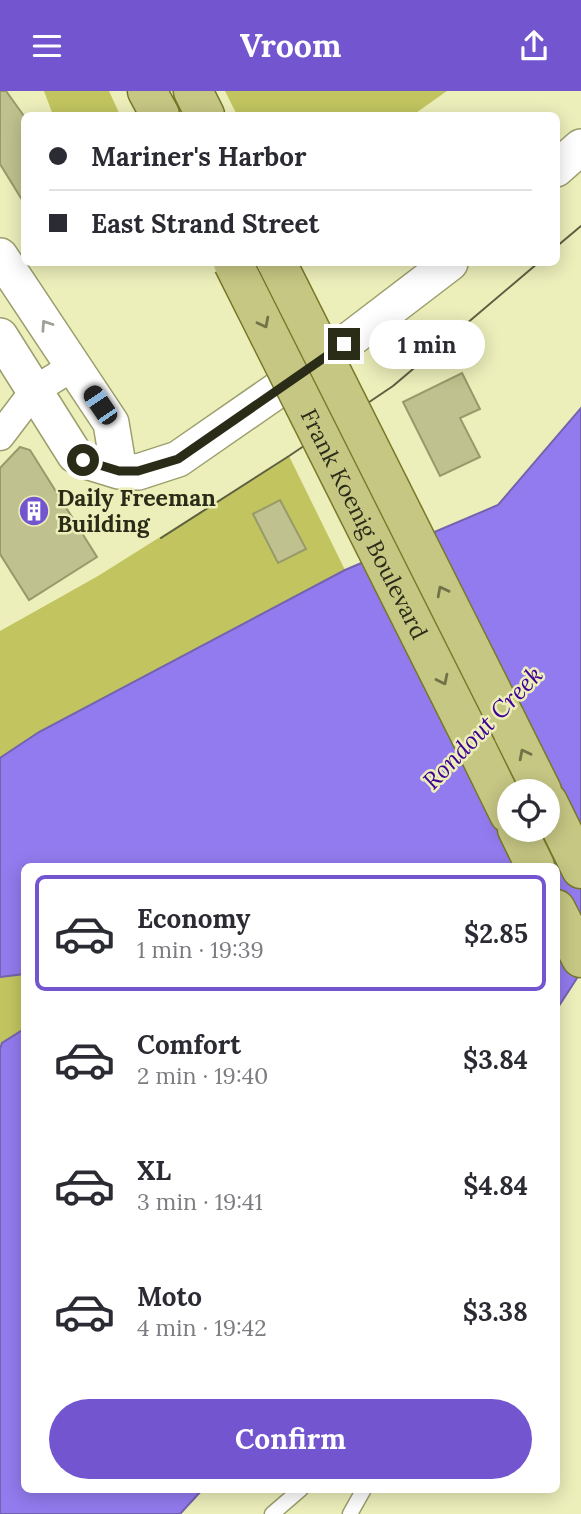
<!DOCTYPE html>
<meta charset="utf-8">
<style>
:root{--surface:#fff;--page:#f2f2f3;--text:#2b2b33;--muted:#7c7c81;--line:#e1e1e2;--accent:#7255cf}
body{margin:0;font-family:Lora,serif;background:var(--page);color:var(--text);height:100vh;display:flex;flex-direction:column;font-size:26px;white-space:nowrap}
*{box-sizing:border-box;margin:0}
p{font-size:23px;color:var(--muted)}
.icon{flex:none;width:38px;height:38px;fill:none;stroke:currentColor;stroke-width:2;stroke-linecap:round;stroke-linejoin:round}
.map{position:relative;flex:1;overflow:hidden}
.sheet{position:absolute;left:21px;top:772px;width:539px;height:630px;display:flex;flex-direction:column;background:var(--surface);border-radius:10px;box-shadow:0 4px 18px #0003}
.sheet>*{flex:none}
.banner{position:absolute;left:21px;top:21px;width:539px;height:154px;border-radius:10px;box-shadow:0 4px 18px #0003;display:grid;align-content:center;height:154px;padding:0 28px;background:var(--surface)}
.controls{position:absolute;left:497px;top:688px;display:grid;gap:14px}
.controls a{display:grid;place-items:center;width:63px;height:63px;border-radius:50%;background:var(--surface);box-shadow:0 4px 18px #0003;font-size:35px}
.end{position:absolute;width:32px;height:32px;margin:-16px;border:9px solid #2b2c18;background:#fff;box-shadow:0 0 0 4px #fff}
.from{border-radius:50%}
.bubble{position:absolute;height:49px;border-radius:24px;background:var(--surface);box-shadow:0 4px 18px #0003;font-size:23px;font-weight:800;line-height:49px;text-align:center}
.car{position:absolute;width:21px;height:42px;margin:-21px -10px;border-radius:9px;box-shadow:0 0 5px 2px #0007;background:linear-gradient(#222 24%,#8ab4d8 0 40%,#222 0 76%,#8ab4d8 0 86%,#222 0)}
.banner b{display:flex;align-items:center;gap:24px;height:66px;font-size:26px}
.banner b+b{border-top:2px solid var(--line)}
.banner i{width:18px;height:18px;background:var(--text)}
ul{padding:12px 0 0;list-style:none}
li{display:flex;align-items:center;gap:21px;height:116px;margin:0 14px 10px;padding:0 14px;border:4px solid transparent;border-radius:10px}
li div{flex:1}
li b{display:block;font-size:26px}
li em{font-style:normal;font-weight:800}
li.on{border-color:var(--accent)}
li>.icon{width:63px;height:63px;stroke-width:1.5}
.cta{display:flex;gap:14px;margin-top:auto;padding:14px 28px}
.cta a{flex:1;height:80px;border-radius:42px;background:var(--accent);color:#fff;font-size:28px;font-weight:800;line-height:80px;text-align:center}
header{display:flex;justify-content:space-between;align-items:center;height:91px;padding:0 28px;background:var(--accent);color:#fff;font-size:32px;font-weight:800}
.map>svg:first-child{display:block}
.green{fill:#c2c55f}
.water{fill:#927bee;stroke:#7363ae;stroke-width:2;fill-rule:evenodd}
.building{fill:#bfc28e;stroke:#989a69;stroke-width:2}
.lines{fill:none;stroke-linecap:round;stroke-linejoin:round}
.service-casing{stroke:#9c9e6c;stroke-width:17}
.minor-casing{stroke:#9c9e6c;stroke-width:31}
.tertiary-casing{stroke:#9c9e6c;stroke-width:38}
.primary-casing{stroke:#777928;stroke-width:41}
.service{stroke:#fff;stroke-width:14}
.minor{stroke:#fff;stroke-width:28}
.tertiary{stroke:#fff;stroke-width:35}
.primary{stroke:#c6c783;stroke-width:38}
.tram{stroke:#5d5f42;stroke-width:2}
.primary-bridge-casing{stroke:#777928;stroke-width:41;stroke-linecap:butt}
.primary-bridge{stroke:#c6c783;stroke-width:38}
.oneway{stroke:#717248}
.oneway2{stroke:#a0a097}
.route{stroke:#2b2c18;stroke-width:9}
.labels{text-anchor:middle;stroke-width:5;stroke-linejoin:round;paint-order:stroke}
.poi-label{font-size:23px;font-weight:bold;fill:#2b2c18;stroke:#ecefba;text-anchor:start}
.street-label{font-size:23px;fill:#2b2c18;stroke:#ecefba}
.water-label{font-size:24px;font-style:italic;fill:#410095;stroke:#ecefba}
</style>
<header><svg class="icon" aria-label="menu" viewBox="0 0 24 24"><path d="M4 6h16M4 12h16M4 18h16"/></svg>Vroom<svg class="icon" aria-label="share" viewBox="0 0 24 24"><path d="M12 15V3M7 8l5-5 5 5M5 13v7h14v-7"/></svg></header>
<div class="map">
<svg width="581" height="1423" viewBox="0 0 581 1423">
<rect width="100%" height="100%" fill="#ecefba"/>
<path class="green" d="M44,0H109L120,24H53Z
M225,0H447L413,24H237Z
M289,365L345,479L39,641L0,667V540L98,485Z
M24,883V938L2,952L0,958V886Z"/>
<path class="water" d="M581,317V881L557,918L556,775H24V883L0,886V667L39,641L345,479L498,414ZM509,700H548V738H509Z
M24,938V1398H203L180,1423H0V958L2,952Z"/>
<path class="building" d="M0,0H6L24,25V112L0,73Z
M462,282L480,318L460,327L480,366L440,385L403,311Z
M20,356L30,359L97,466L29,509L0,463V377Z
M280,409L306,458L278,472L253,423Z"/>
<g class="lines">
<g class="service-casing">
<path id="service" d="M272,1423L301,1398
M350,1423L364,1398"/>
</g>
<g class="minor-casing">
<path id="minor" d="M0,345L35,299L74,275"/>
</g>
<g class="tertiary-casing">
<path id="tertiary" d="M556,78L581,56
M0,165L111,332L119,380
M0,245L75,364L83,369L119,380L138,381L178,368L344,253L450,172"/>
</g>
<g class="primary-casing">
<path id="primary" d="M147,0L160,24
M193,0L205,24
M505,626L542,700
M477,658L509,723
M548,711L581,778
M517,738L535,775
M556,818L581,867"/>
</g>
<use href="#service" class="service"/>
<use href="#minor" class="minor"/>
<use href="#tertiary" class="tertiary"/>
<use href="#primary" class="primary"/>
<path class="tram" d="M556,156L581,135
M161,447L289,365L393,295L538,172"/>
<g class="primary-bridge-casing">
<g id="primary-bridge">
<path id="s1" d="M233,172L477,658"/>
<path d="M277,172L505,626"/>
</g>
</g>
<use href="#primary-bridge" class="primary-bridge"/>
</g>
<defs><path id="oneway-chevron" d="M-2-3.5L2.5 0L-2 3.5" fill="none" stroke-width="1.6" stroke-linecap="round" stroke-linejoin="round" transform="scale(1.75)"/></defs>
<g class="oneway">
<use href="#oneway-chevron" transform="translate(264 232) rotate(63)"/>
<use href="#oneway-chevron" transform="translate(442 500) rotate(-117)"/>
<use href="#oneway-chevron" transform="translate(443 589) rotate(64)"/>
<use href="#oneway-chevron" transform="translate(524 663) rotate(-117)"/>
</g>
<use class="oneway2" href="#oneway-chevron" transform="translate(46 234) rotate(-124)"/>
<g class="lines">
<path class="route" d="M83,369L119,380H138L178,368L344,253"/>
</g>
<defs>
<g id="building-disc" transform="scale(1.575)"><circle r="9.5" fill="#7255cf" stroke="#ecefba"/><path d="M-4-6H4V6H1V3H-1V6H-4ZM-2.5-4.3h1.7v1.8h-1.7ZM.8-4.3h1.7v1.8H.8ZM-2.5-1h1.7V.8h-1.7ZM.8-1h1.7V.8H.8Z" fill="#fff"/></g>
</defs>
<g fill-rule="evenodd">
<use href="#building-disc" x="34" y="420"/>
</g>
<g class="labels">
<g class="poi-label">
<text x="57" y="415">Daily Freeman<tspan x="57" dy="26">Building</tspan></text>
</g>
<g class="street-label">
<text dy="8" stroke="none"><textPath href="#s1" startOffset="292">Frank Koenig Boulevard</textPath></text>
</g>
<g class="water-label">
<text transform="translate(483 637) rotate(-46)" y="8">Rondout Creek</text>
</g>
</g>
</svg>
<div class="controls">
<a><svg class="icon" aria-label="locate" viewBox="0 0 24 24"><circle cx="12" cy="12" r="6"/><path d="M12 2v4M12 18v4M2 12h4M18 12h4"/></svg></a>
</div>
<i class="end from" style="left:83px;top:369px"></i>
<i class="end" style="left:344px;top:253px"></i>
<div class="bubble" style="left:369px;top:229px;width:116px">1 min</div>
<i class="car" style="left:100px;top:314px;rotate:326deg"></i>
<div class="banner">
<b><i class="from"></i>Mariner's Harbor</b>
<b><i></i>East Strand Street</b>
</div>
<section class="sheet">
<ul>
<li class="on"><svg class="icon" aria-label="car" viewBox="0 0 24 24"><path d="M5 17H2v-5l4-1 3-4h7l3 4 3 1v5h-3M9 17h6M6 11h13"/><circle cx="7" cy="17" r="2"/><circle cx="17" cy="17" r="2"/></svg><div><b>Economy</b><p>1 min · 19:39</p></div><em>$2.85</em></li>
<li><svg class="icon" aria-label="car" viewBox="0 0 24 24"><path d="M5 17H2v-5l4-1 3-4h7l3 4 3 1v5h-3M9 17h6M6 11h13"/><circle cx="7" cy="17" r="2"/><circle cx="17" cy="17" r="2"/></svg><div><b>Comfort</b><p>2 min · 19:40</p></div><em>$3.84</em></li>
<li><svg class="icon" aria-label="car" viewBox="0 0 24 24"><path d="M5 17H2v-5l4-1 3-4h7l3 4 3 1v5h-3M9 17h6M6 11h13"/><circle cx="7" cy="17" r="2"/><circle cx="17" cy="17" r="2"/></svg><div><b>XL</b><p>3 min · 19:41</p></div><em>$4.84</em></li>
<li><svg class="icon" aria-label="car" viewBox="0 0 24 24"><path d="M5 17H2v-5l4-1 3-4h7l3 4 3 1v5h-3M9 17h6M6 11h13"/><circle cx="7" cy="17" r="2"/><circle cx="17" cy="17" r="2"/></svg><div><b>Moto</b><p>4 min · 19:42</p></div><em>$3.38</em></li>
</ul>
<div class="cta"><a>Confirm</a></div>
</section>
</div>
